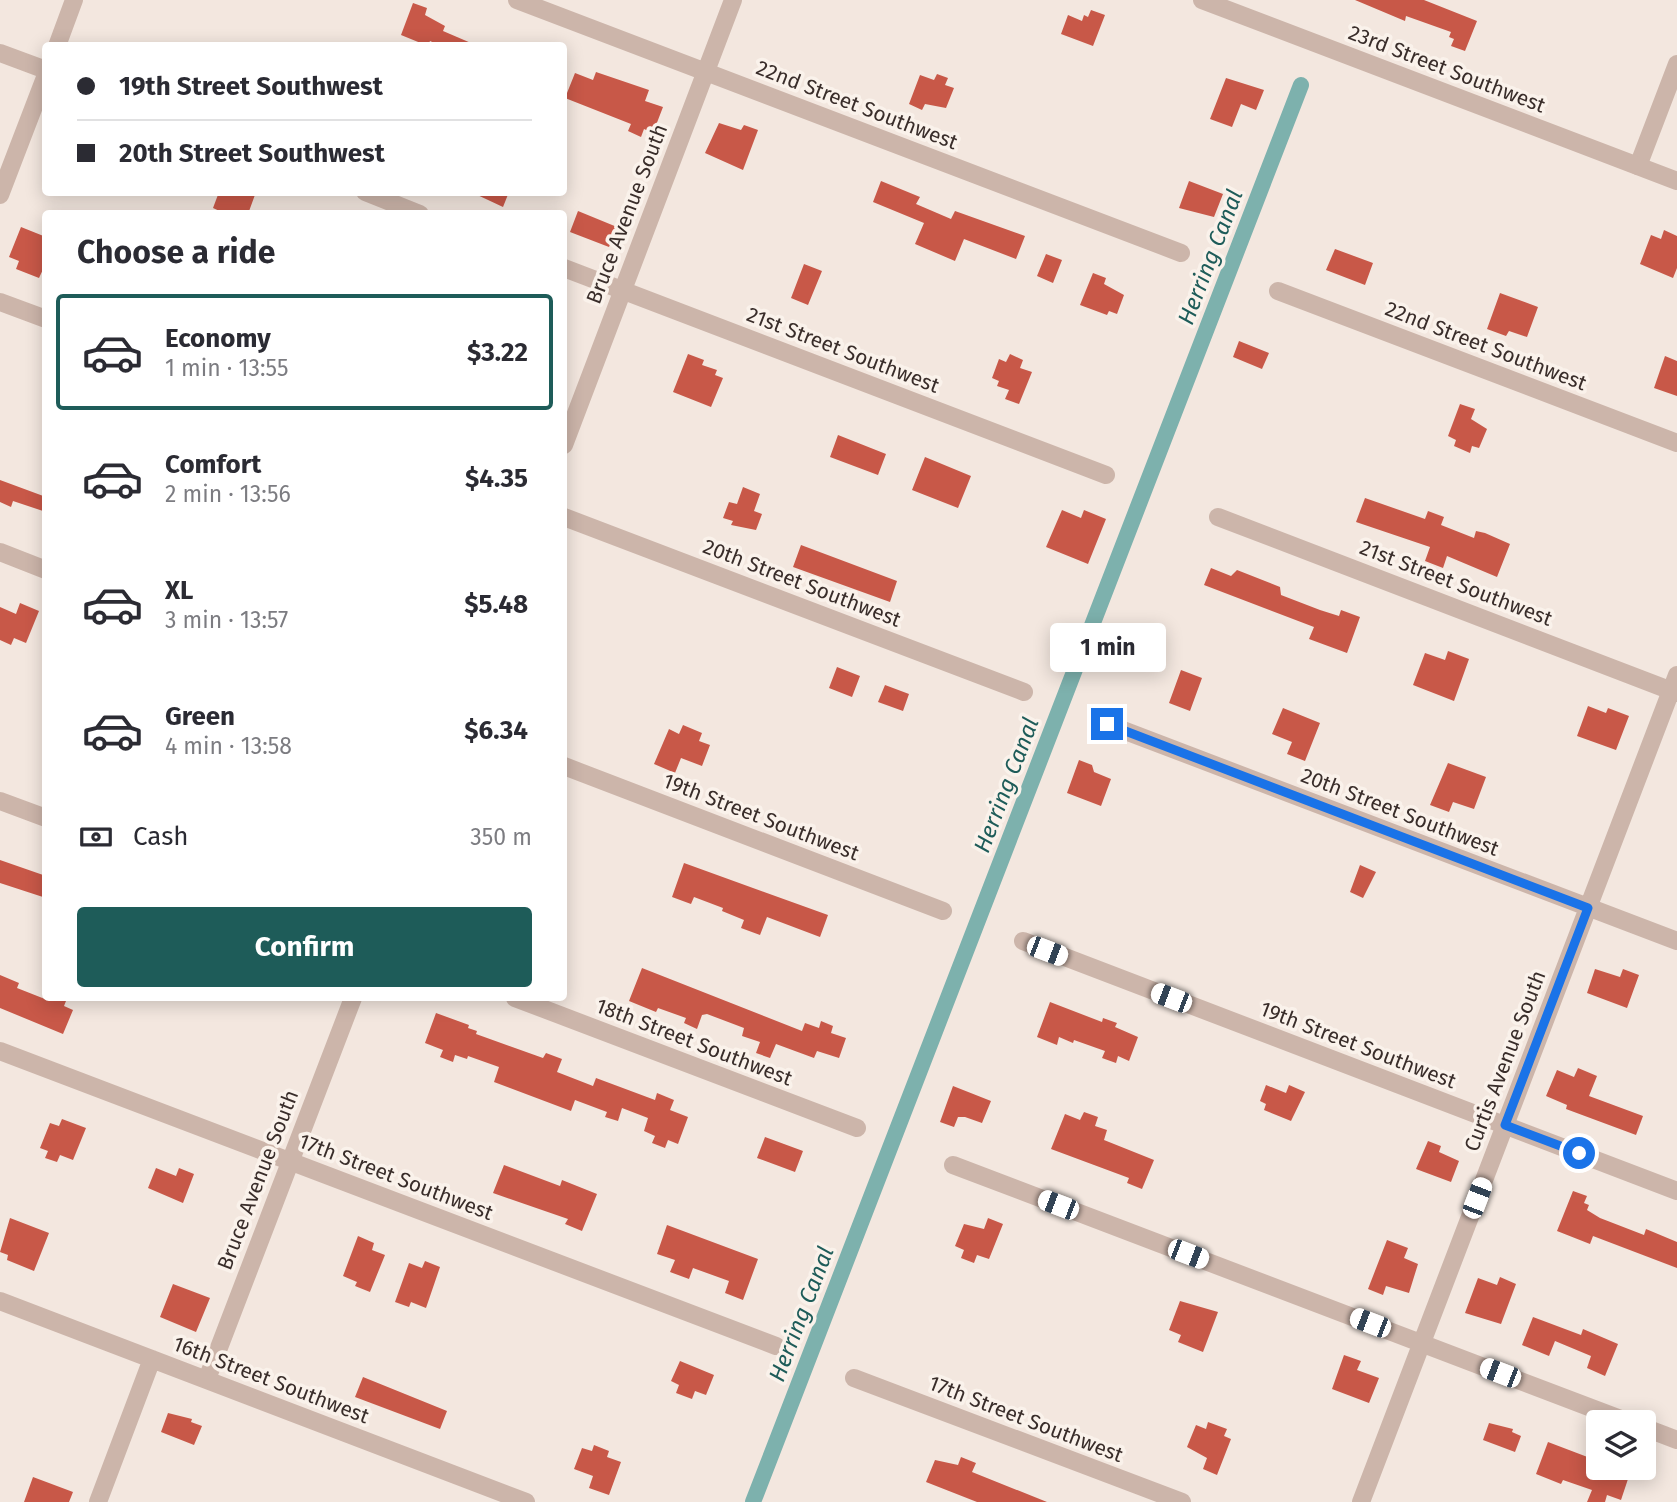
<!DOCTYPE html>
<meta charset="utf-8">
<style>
:root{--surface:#fff;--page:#f2f2f3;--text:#2b2b33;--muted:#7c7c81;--line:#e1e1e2;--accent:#1e5c59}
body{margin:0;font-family:"Fira Sans",sans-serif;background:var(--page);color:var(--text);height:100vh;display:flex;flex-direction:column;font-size:26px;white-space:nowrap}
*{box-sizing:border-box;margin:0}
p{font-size:23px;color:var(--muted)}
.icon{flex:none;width:38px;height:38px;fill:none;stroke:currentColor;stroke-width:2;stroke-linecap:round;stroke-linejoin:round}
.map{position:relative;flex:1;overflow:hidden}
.panel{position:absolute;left:42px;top:210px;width:525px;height:791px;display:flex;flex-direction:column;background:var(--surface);border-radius:7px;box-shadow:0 4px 18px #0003}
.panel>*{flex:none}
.banner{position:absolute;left:42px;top:42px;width:525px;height:154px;border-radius:7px;box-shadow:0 4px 18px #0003;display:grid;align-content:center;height:154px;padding:0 35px;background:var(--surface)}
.tools{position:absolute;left:1586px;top:1410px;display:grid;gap:14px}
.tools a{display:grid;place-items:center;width:70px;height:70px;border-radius:7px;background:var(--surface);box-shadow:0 4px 18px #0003;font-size:35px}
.end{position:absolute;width:32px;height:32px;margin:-16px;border:9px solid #1a73e8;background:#fff;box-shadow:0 0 0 4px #fff}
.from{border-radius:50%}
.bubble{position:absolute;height:49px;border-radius:7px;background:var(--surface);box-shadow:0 4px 18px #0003;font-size:23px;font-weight:700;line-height:49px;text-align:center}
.car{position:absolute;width:21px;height:42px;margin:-21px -10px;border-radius:9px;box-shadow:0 0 5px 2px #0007;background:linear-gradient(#fff 24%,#345 0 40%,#fff 0 76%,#345 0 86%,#fff 0)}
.banner b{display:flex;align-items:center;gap:24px;height:66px;font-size:26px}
.banner b+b{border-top:2px solid var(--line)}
.banner i{width:18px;height:18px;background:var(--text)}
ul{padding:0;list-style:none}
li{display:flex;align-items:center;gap:21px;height:116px;margin:0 14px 10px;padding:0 21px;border:4px solid transparent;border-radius:7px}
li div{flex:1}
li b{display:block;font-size:26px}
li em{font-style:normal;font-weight:700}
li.active{border-color:var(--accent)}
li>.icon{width:63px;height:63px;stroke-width:1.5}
h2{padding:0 35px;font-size:32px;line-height:84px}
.pay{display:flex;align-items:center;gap:18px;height:77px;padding:0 35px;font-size:26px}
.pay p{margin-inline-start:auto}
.cta{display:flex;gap:14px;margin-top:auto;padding:14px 35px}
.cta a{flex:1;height:80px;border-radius:7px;background:var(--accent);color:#fff;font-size:28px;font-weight:700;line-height:80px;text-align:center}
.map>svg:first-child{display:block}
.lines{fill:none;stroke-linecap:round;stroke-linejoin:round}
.canal{stroke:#7db1ad;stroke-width:16}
.building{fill:#c85848}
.minor{stroke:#ccb5aa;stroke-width:18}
.tertiary{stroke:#ccb5aa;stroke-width:18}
.route{stroke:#1a73e8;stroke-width:9}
.labels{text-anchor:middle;stroke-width:7;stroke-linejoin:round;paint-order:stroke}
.street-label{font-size:21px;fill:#392d2a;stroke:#faf2eb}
.water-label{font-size:23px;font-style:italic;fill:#1e5c59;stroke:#faf2eb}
</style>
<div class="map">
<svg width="1677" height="1502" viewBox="0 0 1677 1502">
<rect width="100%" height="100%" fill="#f3e7df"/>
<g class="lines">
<path class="canal" d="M753,1502L1301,85"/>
</g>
<path class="building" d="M1355,0H1424L1477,21L1465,51L1451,46L1454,39L1449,37L1451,32L1406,16L1405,21Z
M413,3L427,8L425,15L445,26L443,31L478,46H441L430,41L428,46L401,35Z
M1091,10L1105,15L1093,46L1061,34L1068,15L1082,21L1084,15L1088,17Z
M596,72L649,90L645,101L663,107L653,133L644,129L641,137L628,131L631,124L565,98L575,73L593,80Z
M937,74L948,78L945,85L954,88L946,108L925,104L922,110L909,104L920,75L934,80Z
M1226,78L1264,90L1256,110L1241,104L1232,127L1210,119Z
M719,123L741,130L744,125L758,130L743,170L705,153Z
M881,181L920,197L916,204L951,219L955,211L1025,236L1016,259L964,239L955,261L915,244L924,223L873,202Z
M1189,181L1223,194L1214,217L1179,208Z
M219,192H256L248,214H226L213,208Z
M471,192H509L503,207Z
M578,211L617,227L609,247L570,232Z
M21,227L46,237V263L39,278L16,269L19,261L9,257Z
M1664,230L1677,236V268L1673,278L1640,264L1651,235L1661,239Z
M1335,249L1373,263L1365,285L1326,270Z
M1046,254L1062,260L1053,283L1037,276Z
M804,264L822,271L808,305L791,298Z
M1093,273L1106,278L1104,284L1124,295L1117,314L1109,311L1107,315L1080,305Z
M1500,293L1538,307L1527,337L1509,331L1506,336L1487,329Z
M1239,341L1269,353L1262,369L1233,357Z
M688,354L704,360L702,365L717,370L715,375L723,378L711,407L673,392Z
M1010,354L1023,360L1020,368L1032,372L1019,404L1005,399L1009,390L997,386L999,381L992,378L999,359L1006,362Z
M1665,356L1677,361V396L1654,388Z
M1460,404L1475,409L1471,419L1487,429L1479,448L1472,446L1470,453L1454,446L1456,440L1448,436Z
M838,435L886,454L878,475L830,457Z
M925,457L971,476L958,508L912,490Z
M0,480L46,497V512L13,501L11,507L0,502Z
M743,487L760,494L754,511L762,514L756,530L731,525L733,521L723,518L729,502L737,504Z
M1365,498L1425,519L1428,511L1444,517L1441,525L1474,538L1476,531L1485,533L1510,544L1497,577L1447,556L1443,568L1425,561L1430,547L1356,522Z
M1062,510L1081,518L1084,510L1106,519L1088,564L1046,547Z
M801,545L897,581L890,602L793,567Z
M1211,568L1231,576L1237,570L1280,587L1281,595L1320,610L1339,616L1341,610L1360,617L1347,653L1309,639L1314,627L1204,585Z
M20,603L39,611L26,643L14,638L11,645L0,640V607L16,614Z
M1448,651L1469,659L1454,701L1413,685L1425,653L1445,660Z
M837,667L860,676L852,697L829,688Z
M1181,670L1202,678L1190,711L1169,703Z
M885,685L909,694L903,711L878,702Z
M1588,706L1606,713L1608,708L1629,716L1616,750L1577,736Z
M1283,708L1320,723L1305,761L1287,754L1292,742L1272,734Z
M683,725L702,733L699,741L710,745L702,766L681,758L675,773L654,764L669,729L679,734Z
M1079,760L1092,765L1094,772L1111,779L1101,806L1067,793Z
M1448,763L1486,777L1474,809L1453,802L1449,812L1430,805Z
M0,860L46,876V898L0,883Z
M684,863L828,915L820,937L767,917L760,935L741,928L744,920L722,911L723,908L694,897L691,904L672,897Z
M1360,865L1376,872L1363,898L1350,892Z
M642,968L802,1031L805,1023L819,1028L821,1021L833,1026L831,1033L846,1038L839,1058L817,1051L814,1058L776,1044L770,1058L756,1053L760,1042L742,1036L744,1028L707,1014L702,1015L697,1029L684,1023L686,1018L658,1008L656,1012L629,1001Z
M1595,969L1620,977L1623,969L1639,975L1627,1008L1587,993Z
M0,975L19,983L17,988L50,1001L51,998L66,1001L64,1006L73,1010L63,1034L0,1008Z
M1050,1002L1102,1022L1103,1018L1117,1023L1115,1027L1138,1037L1129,1061L1118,1056L1116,1063L1102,1058L1105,1051L1074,1040L1073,1043L1059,1037L1057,1045L1037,1037Z
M436,1013L469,1025L468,1028L477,1031L476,1034L543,1058L546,1053L562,1059L557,1072L593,1086L596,1078L655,1100L657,1093L674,1100L670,1110L688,1117L678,1144L668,1140L665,1148L652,1143L655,1136L644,1131L648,1118L622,1108L618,1121L605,1117L607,1112L575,1100L571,1111L494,1082L499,1067L468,1056L467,1059L455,1055L453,1062L440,1057L443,1050L425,1043Z
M1578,1068L1597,1076L1589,1096L1643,1116L1636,1135L1566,1109L1567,1105L1546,1096L1557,1070L1574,1077Z
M1266,1085L1286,1093L1289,1085L1305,1092L1291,1121L1264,1110L1266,1104L1260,1101Z
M953,1086L991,1101L982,1123L965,1117H958L954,1127L940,1122Z
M1084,1112L1098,1117L1095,1126L1107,1130L1104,1140L1154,1160L1142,1189L1127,1183L1129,1178L1051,1149L1065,1114L1080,1120Z
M62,1119L86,1128L73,1160L60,1155L57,1162L45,1158L48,1151L40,1148L50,1123L59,1126Z
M765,1137L803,1151L795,1172L757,1158Z
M1428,1141L1441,1146L1439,1152L1459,1161L1451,1182L1416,1169Z
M504,1165L560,1186L562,1180L597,1194L582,1231L565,1224L568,1219L493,1193Z
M156,1168L176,1176L179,1168L194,1174L183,1203L148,1188Z
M1573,1191L1587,1196L1584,1203L1589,1205L1587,1210L1600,1218L1644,1235L1646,1229L1677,1242V1268L1593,1236L1590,1244L1557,1231Z
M10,1218L49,1233L34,1271L7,1260L8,1255L0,1252Z
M988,1218L1003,1224L989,1259L977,1255L974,1263L961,1258L964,1250L955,1246L964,1224L984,1229Z
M667,1225L758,1259L743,1300L725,1293L729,1281L693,1268L689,1279L670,1272L675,1260L657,1254Z
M358,1236L374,1243L372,1250L385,1255L370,1292L355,1286L357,1282L343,1276Z
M1387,1240L1408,1248L1404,1258L1418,1264L1409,1293L1386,1286L1383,1295L1368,1289Z
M425,1261L440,1267L426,1308L411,1302L409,1307L395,1302L409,1263L422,1268Z
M1500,1277L1516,1284L1501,1324L1465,1313L1478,1278L1497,1285Z
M173,1284L210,1298L196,1332L160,1317Z
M1180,1301L1218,1312L1203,1352L1178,1342L1181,1335L1169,1330Z
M1533,1317L1581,1335L1583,1329L1618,1344L1605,1376L1587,1368L1591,1356L1555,1341L1549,1356L1522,1345Z
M1344,1355L1361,1361L1357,1370L1379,1378L1369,1403L1332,1389Z
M680,1361L714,1375L706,1395L695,1391L692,1399L676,1393L679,1385L671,1381Z
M363,1377L447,1411L440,1429L355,1397Z
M168,1413L192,1419L191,1422L202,1426L194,1445L161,1432Z
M1208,1422L1227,1429L1224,1436L1231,1439L1217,1475L1203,1469L1207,1458L1187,1447L1196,1425L1206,1429Z
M1489,1423L1513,1429L1512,1432L1521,1436L1515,1452L1483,1440Z
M1548,1442L1598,1461V1468H1611L1610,1472L1628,1479L1621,1500L1607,1495L1605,1502H1587L1592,1490L1563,1480L1561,1484L1536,1474Z
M594,1445L609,1451L607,1457L621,1462L609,1495L589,1488L593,1476L574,1469L582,1448L592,1451Z
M961,1457L976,1463L972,1472L1047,1502H977L926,1482L935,1460L958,1465Z
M33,1477L73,1492L69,1502H24Z"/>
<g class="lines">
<path class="minor" d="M517,0L1181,253
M57,46L74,0
M0,53L46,70
M1638,166L1677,64
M365,192L420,214
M0,195L46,75
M564,268L1106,475
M1278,291L1677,443
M0,302L46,319
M564,445L733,0
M564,517L1024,692
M1218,517L1677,693
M0,552L46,570
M1107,724L1677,941
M564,766L943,911
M0,801L46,818
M1023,941L1677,1191
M515,998L857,1128
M0,1051L776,1346
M953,1165L1631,1423
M0,1301L526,1502
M854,1378L1182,1502
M207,1379L353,998
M1643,1427L1677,1440
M98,1502L152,1359
M1361,1502L1677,675"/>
<path class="tertiary" d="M1202,0L1677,181"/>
</g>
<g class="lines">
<path class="route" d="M1107,724L1588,908L1505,1125L1579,1153"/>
</g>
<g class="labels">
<g class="street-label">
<text transform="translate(1447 69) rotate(21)" y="7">23rd Street Southwest</text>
<text transform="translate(857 105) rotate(21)" y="7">22nd Street Southwest</text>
<text transform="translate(627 214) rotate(-69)" y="7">Bruce Avenue South</text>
<text transform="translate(1486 346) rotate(21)" y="7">22nd Street Southwest</text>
<text transform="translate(843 350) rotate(21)" y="7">21st Street Southwest</text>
<text transform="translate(802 583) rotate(21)" y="7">20th Street Southwest</text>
<text transform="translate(1456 583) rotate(21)" y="7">21st Street Southwest</text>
<text transform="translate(1400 812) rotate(21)" y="7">20th Street Southwest</text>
<text transform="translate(761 817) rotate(21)" y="7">19th Street Southwest</text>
<text transform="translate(694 1042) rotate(21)" y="7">18th Street Southwest</text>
<text transform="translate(1358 1045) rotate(21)" y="7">19th Street Southwest</text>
<text transform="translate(1505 1061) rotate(-69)" y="7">Curtis Avenue South</text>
<text transform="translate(396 1177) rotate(21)" y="7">17th Street Southwest</text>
<text transform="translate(258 1180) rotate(-69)" y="7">Bruce Avenue South</text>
<text transform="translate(271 1380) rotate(21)" y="7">16th Street Southwest</text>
<text transform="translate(1026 1419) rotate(21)" y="7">17th Street Southwest</text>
</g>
<g class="water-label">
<text transform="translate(1210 257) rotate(-69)" y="8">Herring Canal</text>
<text transform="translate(1006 785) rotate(-69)" y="8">Herring Canal</text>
<text transform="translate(801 1314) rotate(-69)" y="8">Herring Canal</text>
</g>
</g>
</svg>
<div class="tools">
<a><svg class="icon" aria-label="layers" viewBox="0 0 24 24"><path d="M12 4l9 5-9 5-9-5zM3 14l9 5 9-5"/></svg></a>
</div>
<i class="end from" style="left:1579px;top:1153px"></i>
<i class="end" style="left:1107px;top:724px"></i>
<div class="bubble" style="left:1050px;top:623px;width:116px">1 min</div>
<i class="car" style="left:1047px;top:951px;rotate:111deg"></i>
<i class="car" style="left:1171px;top:998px;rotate:291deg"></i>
<i class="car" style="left:1477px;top:1198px;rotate:21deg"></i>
<i class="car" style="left:1058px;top:1205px;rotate:291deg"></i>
<i class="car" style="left:1188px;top:1254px;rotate:111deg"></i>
<i class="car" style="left:1370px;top:1323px;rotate:291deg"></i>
<i class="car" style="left:1500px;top:1373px;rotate:291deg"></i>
<div class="banner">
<b><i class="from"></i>19th Street Southwest</b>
<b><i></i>20th Street Southwest</b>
</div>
<section class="panel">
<h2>Choose a ride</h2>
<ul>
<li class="active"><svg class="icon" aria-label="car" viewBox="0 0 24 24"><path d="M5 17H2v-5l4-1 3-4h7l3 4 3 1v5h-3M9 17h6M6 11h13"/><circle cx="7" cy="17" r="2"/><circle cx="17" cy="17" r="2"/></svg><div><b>Economy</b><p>1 min · 13:55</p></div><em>$3.22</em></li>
<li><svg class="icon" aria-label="car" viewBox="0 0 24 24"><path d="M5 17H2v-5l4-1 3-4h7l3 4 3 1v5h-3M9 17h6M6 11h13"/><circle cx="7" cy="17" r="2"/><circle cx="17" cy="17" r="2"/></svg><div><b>Comfort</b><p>2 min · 13:56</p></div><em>$4.35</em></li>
<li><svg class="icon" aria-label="car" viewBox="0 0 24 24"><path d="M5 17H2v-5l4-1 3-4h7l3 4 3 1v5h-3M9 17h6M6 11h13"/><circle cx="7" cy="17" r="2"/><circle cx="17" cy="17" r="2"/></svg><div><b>XL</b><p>3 min · 13:57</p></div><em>$5.48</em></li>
<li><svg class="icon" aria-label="car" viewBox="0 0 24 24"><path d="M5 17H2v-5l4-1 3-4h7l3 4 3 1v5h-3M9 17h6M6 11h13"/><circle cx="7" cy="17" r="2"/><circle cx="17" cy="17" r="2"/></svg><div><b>Green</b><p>4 min · 13:58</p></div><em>$6.34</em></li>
</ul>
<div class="pay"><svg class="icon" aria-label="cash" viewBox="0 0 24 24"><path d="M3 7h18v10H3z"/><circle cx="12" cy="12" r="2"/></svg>Cash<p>350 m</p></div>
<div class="cta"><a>Confirm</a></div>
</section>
</div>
